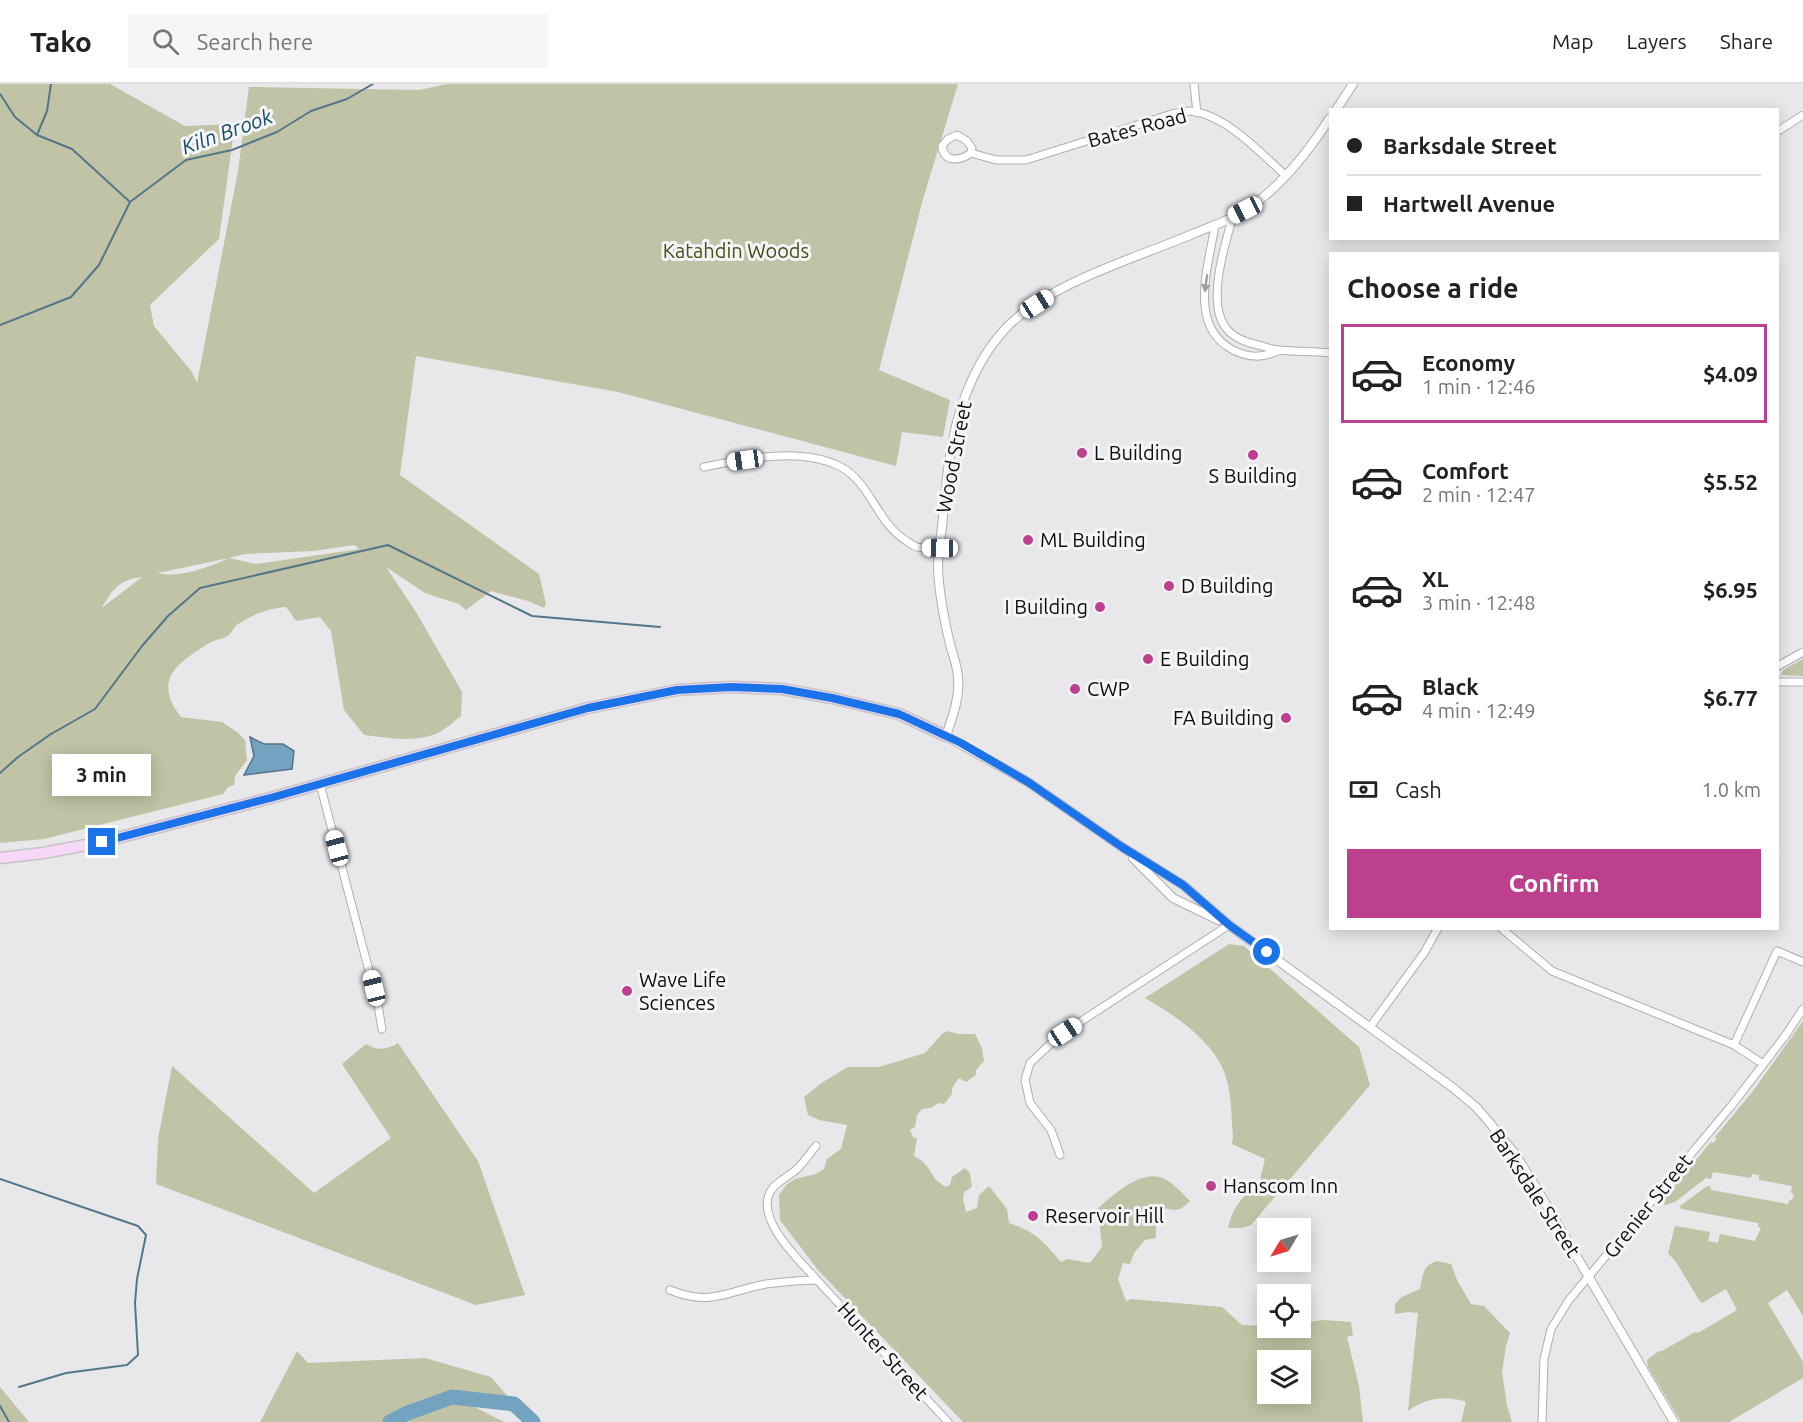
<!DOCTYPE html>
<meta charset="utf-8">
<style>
:root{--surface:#fff;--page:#f6f6f6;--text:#222;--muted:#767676;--line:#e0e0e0;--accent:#bd408e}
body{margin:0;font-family:Ubuntu,sans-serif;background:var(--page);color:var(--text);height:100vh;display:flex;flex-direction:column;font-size:22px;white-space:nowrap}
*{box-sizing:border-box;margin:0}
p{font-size:20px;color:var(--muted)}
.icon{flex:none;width:33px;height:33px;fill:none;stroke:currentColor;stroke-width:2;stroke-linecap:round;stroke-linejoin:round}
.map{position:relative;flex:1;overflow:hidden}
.sheet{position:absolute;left:1329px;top:168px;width:450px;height:678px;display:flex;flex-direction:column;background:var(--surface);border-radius:0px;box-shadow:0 3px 15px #0003}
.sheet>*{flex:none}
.banner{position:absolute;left:1329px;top:24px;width:450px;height:132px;border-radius:0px;box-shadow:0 3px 15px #0003;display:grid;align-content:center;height:132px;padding:0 18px;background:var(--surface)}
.needle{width:39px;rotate:232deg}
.tools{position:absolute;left:1257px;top:1134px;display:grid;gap:12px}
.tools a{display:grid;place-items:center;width:54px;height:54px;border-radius:0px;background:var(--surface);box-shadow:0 3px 15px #0003;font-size:30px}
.end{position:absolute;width:27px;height:27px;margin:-14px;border:8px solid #1a73e8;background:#fff;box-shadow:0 0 0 3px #fff}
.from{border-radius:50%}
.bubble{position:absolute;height:42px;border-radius:0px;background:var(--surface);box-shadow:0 3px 15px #0003;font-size:20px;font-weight:700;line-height:42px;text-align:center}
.car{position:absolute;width:18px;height:36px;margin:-18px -9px;border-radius:8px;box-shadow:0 0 4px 2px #0007;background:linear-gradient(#fff 24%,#345 0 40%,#fff 0 76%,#345 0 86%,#fff 0)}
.banner b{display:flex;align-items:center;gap:21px;height:57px;font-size:22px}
.banner b+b{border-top:2px solid var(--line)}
.banner i{width:15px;height:15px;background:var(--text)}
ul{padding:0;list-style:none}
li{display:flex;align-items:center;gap:18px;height:99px;margin:0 12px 9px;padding:0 6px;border:3px solid transparent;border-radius:0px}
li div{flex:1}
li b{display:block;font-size:22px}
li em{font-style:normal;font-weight:700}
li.current{border-color:var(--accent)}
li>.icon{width:54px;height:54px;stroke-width:1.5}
h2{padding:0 18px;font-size:27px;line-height:72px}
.pay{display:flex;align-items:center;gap:15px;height:66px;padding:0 18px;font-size:22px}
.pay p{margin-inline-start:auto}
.cta{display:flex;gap:12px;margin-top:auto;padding:12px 18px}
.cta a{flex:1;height:69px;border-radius:0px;background:var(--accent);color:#fff;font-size:24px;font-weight:700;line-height:69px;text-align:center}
header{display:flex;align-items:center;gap:36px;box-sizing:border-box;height:84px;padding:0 30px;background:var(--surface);border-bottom:2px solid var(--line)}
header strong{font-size:28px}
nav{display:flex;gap:33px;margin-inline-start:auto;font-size:21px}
.search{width:420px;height:54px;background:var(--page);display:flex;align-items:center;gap:15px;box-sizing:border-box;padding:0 21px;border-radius:0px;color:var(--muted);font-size:22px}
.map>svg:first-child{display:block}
.green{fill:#c0c3a5;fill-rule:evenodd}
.water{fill:#74a3bf;stroke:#55768a;stroke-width:1.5}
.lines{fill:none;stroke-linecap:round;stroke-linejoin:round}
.stream{stroke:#55768a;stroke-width:2}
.river{stroke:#74a3bf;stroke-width:15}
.minor-casing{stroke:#afafb2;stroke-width:9}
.tertiary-casing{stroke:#afafb2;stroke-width:10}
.primary-casing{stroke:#c5c5c5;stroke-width:13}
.minor{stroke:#fff;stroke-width:7}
.tertiary{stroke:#fff;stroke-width:8}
.primary{stroke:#f8d8f8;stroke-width:10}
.oneway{fill:#9f9f9f}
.route{stroke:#1a73e8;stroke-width:8}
.poi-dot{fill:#bd408e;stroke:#f5f5f8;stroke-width:2}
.labels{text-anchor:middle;stroke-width:6;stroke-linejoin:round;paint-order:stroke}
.street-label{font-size:20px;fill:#0e0e0f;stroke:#f5f5f8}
.park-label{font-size:20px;fill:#494d16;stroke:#f5f5f8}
.poi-label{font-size:20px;fill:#0e0e0f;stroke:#f5f5f8;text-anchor:start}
.water-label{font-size:21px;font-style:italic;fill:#104c69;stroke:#f5f5f8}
</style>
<header>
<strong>Tako</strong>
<div class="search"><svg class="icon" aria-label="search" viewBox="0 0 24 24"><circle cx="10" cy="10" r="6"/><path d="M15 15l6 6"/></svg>Search here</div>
<nav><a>Map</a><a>Layers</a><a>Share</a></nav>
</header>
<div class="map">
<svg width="1803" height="1338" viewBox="0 0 1803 1338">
<rect width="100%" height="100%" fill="#e8e8eb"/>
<path class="green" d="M0,0H110L185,42L235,40L219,155L150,221L154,242L192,288L197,299L238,87L249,3L419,6L447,0H958L923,115L879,286L950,316L943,353L902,348L896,382L618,308L416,272L400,391L539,490L546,520L544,524L528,517L491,507L466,526L459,520L425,509L386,483L416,528L462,608L461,632C454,637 446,645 438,649C415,659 388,654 364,651L344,626L331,547L320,533L296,537L286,523C270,524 251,531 238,540C234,543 232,548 229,551C224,555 217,555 211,558C179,578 151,595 181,633L222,638L237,648L245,656L247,676L235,692L234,701L228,703L223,710L44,755L0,759ZM354,461L360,465L256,480L229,474L245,470L314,467ZM229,474C209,483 179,495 158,489ZM142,493L103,523H102C114,504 119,496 142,493Z
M1803,575V592L1781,591L1783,586Z
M1229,860L1244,862L1359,963L1370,1001L1251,1141L1242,1144H1228C1233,1123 1242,1112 1259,1100L1265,1075L1232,1060L1233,1053C1231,1031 1232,1006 1223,985C1209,954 1173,930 1145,914Z
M1803,937V1232L1787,1206L1768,1219L1803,1278V1294L1729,1338H1681L1648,1283L1647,1276L1659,1267H1662L1695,1248L1698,1249L1737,1226L1726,1205L1702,1219L1699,1216L1676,1178L1668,1169L1675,1142L1710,1148L1708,1157L1718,1159L1720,1150L1755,1157L1761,1144L1758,1143V1139L1681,1125L1680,1122L1707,1102H1710L1711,1106L1788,1120L1789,1116H1792L1794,1110L1791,1109L1792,1102L1759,1096V1091L1752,1090L1751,1094L1713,1088L1711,1095L1706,1094L1675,1118L1665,1121L1662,1116L1711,1058L1713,1059L1717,1055L1715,1053L1753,1007Z
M948,947L957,950H975L982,964L984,977L976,986V991L966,998L959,994L952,1004V1010L944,1020L938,1019L931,1024L922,1025L917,1031L915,1043L910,1046L913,1053L917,1054L914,1072C926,1078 927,1083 934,1093C936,1097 942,1100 945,1103L950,1101L952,1093L965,1084L970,1089L972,1103L964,1108L963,1115L966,1128L977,1124L979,1111L989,1102L1007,1125L1009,1139C1036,1148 1043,1157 1061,1178L1067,1175L1090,1179L1102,1163L1098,1124C1114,1111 1137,1088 1160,1093C1171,1096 1182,1109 1190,1117C1174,1133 1175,1122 1157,1125L1152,1133L1156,1143V1154L1145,1156L1134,1169L1130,1180L1123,1179L1118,1195L1126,1217L1131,1215L1222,1223L1242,1241L1300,1244L1301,1239L1323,1236L1351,1238L1353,1251L1347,1253L1359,1302L1363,1338H963L818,1186L780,1136L779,1111L786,1101L795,1095L816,1090L824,1085L827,1075L841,1065L847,1041L819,1036L808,1031L804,1013L823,998L848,983H879L925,969L942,950ZM1268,1276H1300V1310H1268Z
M398,959L478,1077L525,1211L476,1221L156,1100L158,1055L172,982L314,1109L391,1054L342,980L366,960C377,967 387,966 398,959Z
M1437,1177L1451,1180L1457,1196L1471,1220L1484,1222L1510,1249L1506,1262L1502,1289L1507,1321L1512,1338H1461L1466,1318C1447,1311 1425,1314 1408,1327L1418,1229L1408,1228L1395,1230V1220L1402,1213L1420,1205C1423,1191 1422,1182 1437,1177Z
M297,1267L308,1279L425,1274L491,1293L523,1330L472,1316L471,1321L504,1338H260Z
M0,1303L29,1338H0Z"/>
<path class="water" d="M250,653L264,660H283L294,667L292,685L244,691L254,672Z"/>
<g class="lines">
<path class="stream" d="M0,10L15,33L37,51L72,65L130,118L99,181L71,213L0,241
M37,51L47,27L51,0
M130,118L186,76L232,66L277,48L311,27L347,15L373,0
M0,689L18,673L51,650L95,625L142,562L168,532L200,504L388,461L532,532L660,543
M0,1095L138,1142L146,1151L137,1195L135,1219L138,1271L127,1281L66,1289L19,1303
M0,1322L9,1338"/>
<path class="river" d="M390,1338L405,1330L452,1313L514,1320L533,1338"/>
<g class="minor-casing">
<path id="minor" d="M1194,0L1197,29
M1778,47L1803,31
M971,69C960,77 944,79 942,62L948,55L957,51L967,57L972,64L971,69L996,76H1026L1172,30C1177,29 1184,27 1190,27C1225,30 1261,69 1286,92
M1233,132C1225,160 1206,219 1226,244C1234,255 1249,259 1262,262C1268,264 1274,266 1280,266C1297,268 1314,267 1330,269
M1215,141C1209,181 1187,242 1233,266C1249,274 1262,274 1278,267
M704,383C744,375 800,363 839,382C870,397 876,437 905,456C909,458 913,462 917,463C924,465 933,464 940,464
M1778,582L1803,568
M1778,598H1803
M320,700L378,921L382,945
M1501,844L1552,887L1734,961L1777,867L1803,878
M1370,943L1424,869L1438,844
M1734,961L1763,980
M816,1062C810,1069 804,1078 798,1084C790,1092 779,1096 772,1105C752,1133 800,1177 817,1196
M1060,1071L1051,1046L1030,1019L1025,996L1030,979L1060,951L1229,841
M670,1206C711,1223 728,1207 766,1200C783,1198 800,1196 817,1196L948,1338
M1542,1338L1544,1275L1551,1245L1569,1216L1732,1021L1785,952L1803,925"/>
</g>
<g class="tertiary-casing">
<path id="tertiary" d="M1336,26L1353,0
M1330,34C1308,68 1280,104 1245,127C1230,136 1212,142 1195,149C1137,174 1050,198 1006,244C989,262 975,287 966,310C950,351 946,399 942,443C940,456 938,470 938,484C939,509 944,535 950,560C953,572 958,583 958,595C960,614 952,634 946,652L1028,698L1122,763L1183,801L1229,841L1452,1003L1476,1023L1489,1038L1515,1070L1537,1105L1674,1338
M1133,774L1173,814L1218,836"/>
</g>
<g class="primary-casing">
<path id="primary" d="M0,774L43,769L102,758L274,713L588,624L677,606L731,603L782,605L832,614L899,630L946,652"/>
</g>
<use href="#minor" class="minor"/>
<use href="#tertiary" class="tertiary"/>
<use href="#primary" class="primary"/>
</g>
<defs><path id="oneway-solid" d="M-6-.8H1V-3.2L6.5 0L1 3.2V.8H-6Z" transform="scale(1.5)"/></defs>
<use class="oneway" href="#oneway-solid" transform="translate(1206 199) rotate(98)"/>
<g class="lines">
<path class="route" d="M102,758L274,713L588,624L677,606L731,603L782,605L832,614L899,630L961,659L1028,698L1122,763L1183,801L1229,841L1267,868"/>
</g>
<g class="poi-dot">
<circle cx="1082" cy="369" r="6"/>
<circle cx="1253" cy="371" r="6"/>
<circle cx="1028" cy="456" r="6"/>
<circle cx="1169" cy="502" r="6"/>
<circle cx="1100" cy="523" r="6"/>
<circle cx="1148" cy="575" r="6"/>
<circle cx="1075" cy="605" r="6"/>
<circle cx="1286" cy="634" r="6"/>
<circle cx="627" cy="907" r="6"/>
<circle cx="1211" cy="1102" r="6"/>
<circle cx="1033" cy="1132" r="6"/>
</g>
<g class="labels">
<g class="street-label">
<text transform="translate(1137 44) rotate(-15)" y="7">Bates Road</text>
<text transform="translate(954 373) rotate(-79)" y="7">Wood Street</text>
<text transform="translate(1535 1109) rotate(57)" y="7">Barksdale Street</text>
<text transform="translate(1648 1122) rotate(-51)" y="7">Grenier Street</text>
<text transform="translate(883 1267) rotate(48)" y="7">Hunter Street</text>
</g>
<g class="park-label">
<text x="736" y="174">Katahdin Woods</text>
</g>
<g class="poi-label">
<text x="1094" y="376">L Building</text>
<text x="1253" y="399" text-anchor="middle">S Building</text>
<text x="1040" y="463">ML Building</text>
<text x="1181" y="509">D Building</text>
<text x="1088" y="530" text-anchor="end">I Building</text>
<text x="1160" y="582">E Building</text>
<text x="1087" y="612">CWP</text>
<text x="1274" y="641" text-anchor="end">FA Building</text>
<text x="639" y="903">Wave Life<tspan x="639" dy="23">Sciences</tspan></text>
<text x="1223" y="1109">Hanscom Inn</text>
<text x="1045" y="1139">Reservoir Hill</text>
</g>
<g class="water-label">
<text transform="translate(227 48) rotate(-20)" y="7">Kiln Brook</text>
</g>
</g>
</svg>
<div class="tools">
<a><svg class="needle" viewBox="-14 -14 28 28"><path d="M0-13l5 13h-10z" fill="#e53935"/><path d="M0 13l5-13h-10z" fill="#767676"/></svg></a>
<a><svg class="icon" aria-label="locate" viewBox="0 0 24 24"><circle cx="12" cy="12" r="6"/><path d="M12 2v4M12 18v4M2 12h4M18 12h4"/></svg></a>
<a><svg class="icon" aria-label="layers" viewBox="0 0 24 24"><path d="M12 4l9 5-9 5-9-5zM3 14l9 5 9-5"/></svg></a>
</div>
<i class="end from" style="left:1267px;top:868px"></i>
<i class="end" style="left:102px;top:758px"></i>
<div class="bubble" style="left:52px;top:670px;width:99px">3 min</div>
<i class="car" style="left:1245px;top:126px;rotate:243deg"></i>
<i class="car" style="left:1037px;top:220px;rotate:58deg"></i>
<i class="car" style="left:745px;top:376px;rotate:262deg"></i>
<i class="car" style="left:940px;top:464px;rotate:271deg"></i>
<i class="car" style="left:337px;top:764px;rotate:345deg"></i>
<i class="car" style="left:374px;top:904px;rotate:346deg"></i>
<i class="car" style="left:1065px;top:948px;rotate:57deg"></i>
<div class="banner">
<b><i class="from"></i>Barksdale Street</b>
<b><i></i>Hartwell Avenue</b>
</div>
<section class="sheet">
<h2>Choose a ride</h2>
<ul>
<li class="current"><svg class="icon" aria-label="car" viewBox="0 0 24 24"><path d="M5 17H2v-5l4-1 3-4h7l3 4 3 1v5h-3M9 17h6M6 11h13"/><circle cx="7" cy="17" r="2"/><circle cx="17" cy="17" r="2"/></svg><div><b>Economy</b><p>1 min · 12:46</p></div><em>$4.09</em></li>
<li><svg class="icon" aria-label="car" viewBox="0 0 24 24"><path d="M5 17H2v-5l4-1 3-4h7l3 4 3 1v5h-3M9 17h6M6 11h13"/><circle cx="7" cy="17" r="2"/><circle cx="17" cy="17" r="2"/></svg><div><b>Comfort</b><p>2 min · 12:47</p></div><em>$5.52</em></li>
<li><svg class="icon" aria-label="car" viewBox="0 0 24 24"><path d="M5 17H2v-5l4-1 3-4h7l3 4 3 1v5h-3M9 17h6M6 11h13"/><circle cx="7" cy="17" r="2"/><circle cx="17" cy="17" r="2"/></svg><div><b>XL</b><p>3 min · 12:48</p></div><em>$6.95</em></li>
<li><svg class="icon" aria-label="car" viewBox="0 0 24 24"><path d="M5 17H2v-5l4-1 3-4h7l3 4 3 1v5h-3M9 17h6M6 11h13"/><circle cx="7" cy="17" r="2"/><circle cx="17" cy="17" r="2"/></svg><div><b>Black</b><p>4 min · 12:49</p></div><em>$6.77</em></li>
</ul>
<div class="pay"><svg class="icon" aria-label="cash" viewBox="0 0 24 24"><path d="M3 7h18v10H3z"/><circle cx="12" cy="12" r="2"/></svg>Cash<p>1.0 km</p></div>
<div class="cta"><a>Confirm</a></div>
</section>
</div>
